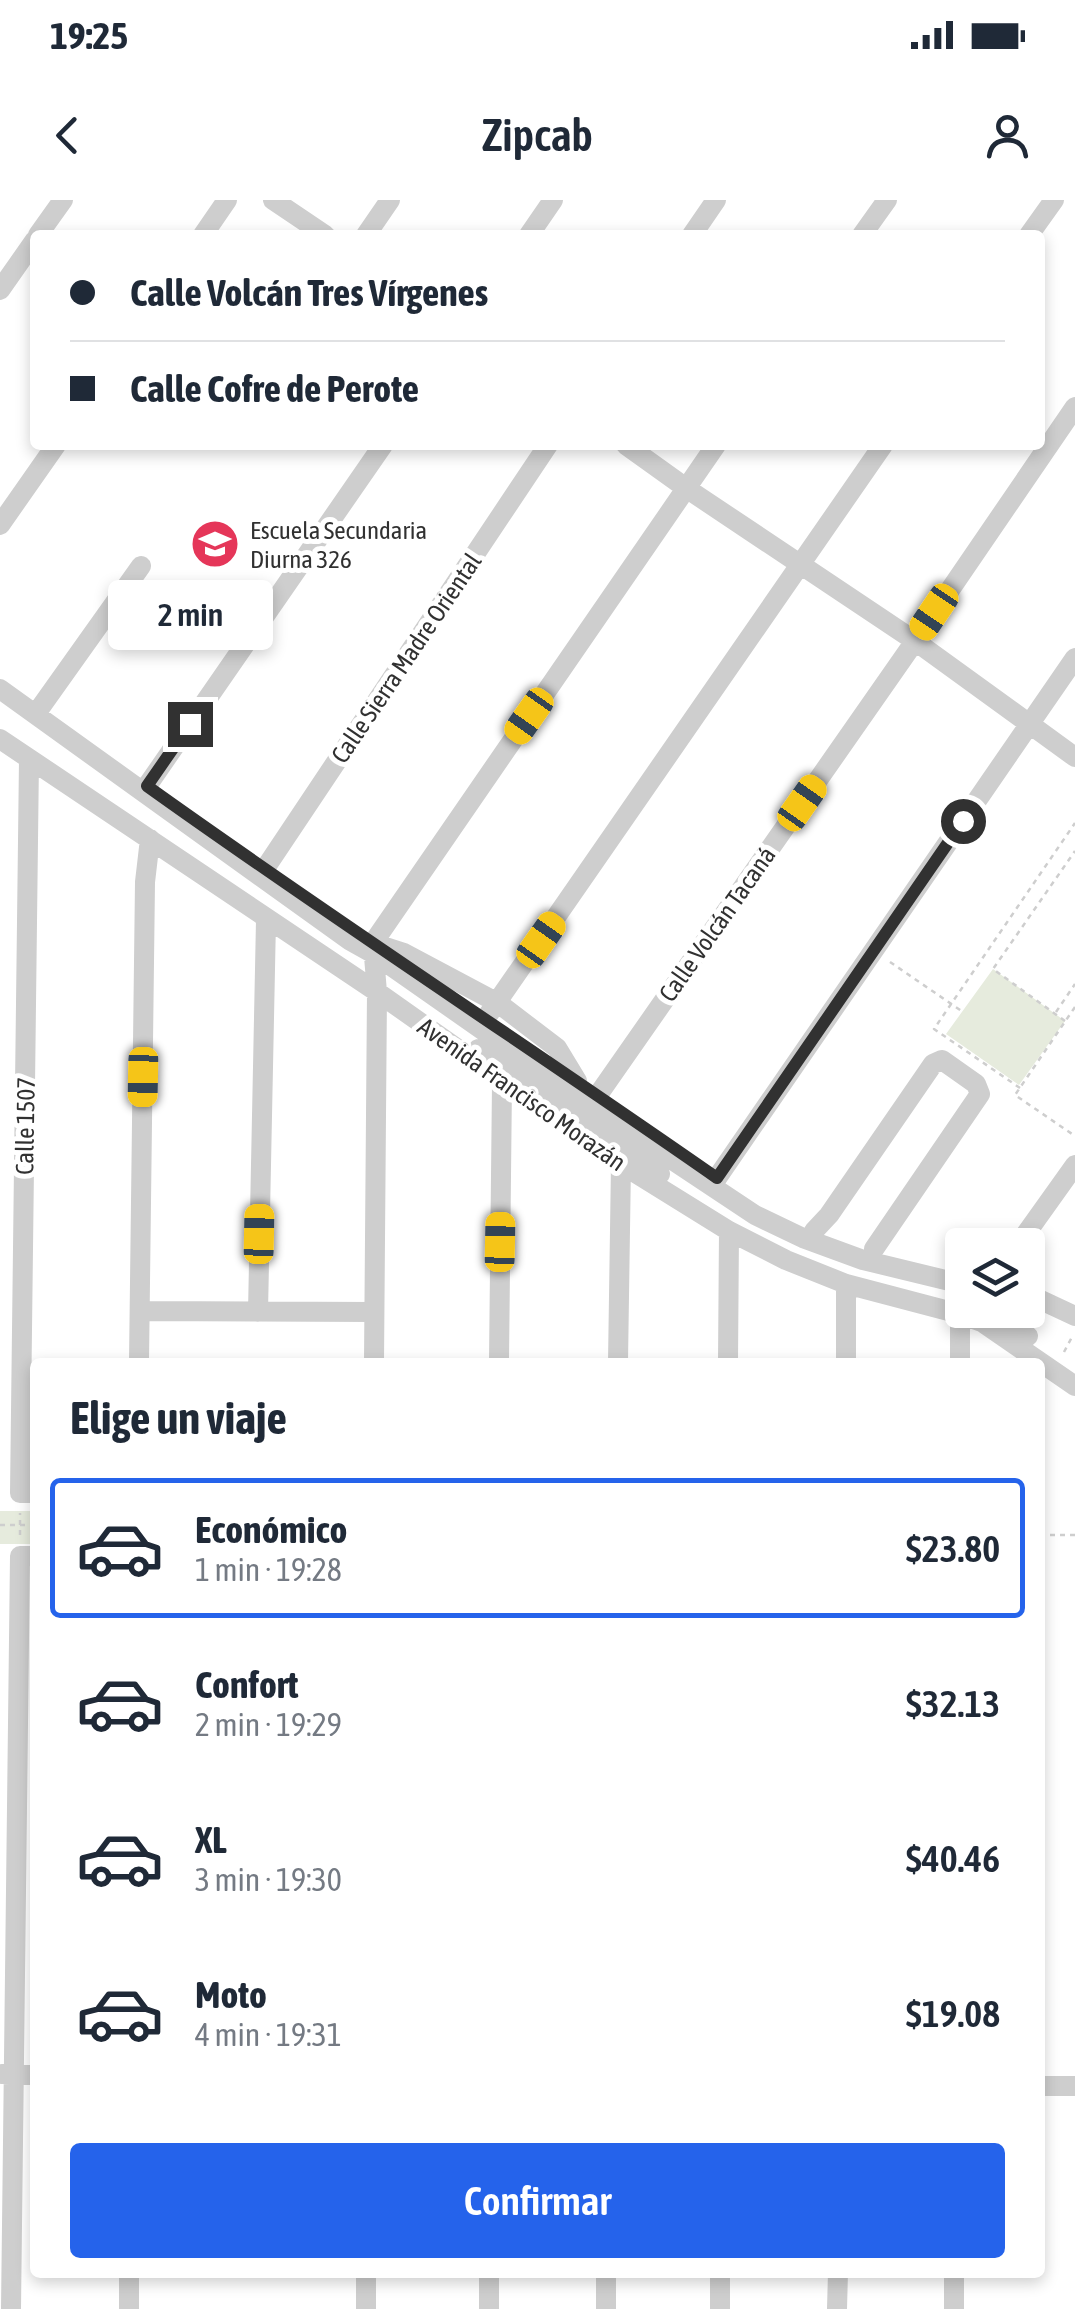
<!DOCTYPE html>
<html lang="es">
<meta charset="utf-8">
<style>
:root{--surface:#fff;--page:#f2f2f3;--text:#1f2937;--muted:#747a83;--line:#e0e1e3;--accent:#2563eb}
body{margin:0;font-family:"Asap Condensed",sans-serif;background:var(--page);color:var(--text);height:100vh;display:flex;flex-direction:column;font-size:38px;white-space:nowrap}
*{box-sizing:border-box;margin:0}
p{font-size:32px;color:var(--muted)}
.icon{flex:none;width:55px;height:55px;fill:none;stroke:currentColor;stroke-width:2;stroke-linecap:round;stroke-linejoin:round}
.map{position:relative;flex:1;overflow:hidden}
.drawer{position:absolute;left:30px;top:1158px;width:1015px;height:920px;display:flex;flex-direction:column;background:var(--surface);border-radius:10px;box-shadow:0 5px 15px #0003}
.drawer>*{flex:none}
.guide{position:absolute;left:30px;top:30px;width:1015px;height:220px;border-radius:10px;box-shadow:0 5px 15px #0003;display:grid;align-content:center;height:220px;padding:0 40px;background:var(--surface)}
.controls{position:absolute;left:945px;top:1028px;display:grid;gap:20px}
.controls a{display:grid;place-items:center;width:100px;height:100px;border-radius:10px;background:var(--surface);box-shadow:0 5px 15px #0003;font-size:50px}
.end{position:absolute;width:45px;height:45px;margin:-22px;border:12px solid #313131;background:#fff;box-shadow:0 0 0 5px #fff}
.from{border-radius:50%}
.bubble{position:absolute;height:70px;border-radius:10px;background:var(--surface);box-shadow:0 5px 15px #0003;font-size:32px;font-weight:600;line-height:70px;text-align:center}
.car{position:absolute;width:30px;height:60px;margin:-30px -15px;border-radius:12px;box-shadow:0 0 8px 2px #0007;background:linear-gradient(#f5c518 24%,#345 0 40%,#f5c518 0 76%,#345 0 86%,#f5c518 0)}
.guide b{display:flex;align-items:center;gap:35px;height:95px;font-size:38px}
.guide b+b{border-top:2px solid var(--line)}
.guide i{width:25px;height:25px;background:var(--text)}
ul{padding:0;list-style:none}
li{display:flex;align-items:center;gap:30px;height:140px;margin:0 20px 15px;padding:0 20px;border:5px solid transparent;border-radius:10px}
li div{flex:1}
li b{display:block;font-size:38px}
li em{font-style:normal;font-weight:600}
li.selected{border-color:var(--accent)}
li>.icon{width:90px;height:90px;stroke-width:1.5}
h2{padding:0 40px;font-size:45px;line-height:120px}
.button{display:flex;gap:20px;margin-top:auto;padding:20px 40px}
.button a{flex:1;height:115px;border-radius:10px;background:var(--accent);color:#fff;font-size:40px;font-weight:600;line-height:115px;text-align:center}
.status{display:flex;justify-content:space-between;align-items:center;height:70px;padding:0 50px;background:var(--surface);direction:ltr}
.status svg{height:28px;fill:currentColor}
header{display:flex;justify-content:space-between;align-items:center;height:130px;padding:0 40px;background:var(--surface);font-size:45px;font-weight:600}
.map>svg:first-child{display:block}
.green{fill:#e6ebdd}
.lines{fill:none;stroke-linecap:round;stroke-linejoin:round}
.path{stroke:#cecece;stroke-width:2.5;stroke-dasharray:5 5;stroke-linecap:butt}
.minor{stroke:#cecece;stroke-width:20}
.route{stroke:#313131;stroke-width:12}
.labels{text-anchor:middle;stroke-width:10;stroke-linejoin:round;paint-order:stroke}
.poi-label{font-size:25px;fill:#313131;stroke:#fff;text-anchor:start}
.street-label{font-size:25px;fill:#313131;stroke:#fff}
</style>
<div class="status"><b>19:25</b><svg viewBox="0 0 49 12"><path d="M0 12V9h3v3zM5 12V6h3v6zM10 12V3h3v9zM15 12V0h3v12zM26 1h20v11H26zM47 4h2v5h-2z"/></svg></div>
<header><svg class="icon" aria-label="back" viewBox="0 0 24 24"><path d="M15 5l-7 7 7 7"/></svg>Zipcab<svg class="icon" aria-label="person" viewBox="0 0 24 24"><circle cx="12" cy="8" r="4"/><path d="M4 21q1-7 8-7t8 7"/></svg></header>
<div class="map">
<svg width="1075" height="2109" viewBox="0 0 1075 2109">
<rect width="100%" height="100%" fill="#fff"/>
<path class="green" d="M993,769L1065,821L1019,885L946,834Z
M0,1311H35V1344H0Z"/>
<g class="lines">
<path class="path" d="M890,762L963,812
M1075,807L1015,895L1075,936
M1056,812L1075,784
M1065,821L993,769L1075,651
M1020,888L934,829L1075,623
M1064,1152L1072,1137
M0,1325H35
M20,1335V1313
M1040,1335H1075"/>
<path class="minor" d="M273,0L325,35
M38,35L63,0
M203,35L227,0
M366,35L390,0
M529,35L553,0
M692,35L716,0
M862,35L887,0
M1029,35L1054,0
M0,90L35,40
M626,245L686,288L915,441L1075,557
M0,325L56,245
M0,489L349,740L374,754L588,904L755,1015L803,1038L863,1060L962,1084
M40,508L141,366
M0,539L377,792L621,964L729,1031L786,1060L846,1084L960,1114L982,1122L1075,1186
M29,559L20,1293H35
M147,586L383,245
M264,670L548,245
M373,743L716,245
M373,743L404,753L498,803L557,848L577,881
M373,745L377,792L374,1162
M486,818L883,245
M478,849L660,974
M598,895L915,441L1075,207
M717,978L1075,458
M814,1031L829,1015L933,864L942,860L976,884L980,894L874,1049
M1018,1045L1075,965
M1028,1094L1075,1116
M988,1110L1002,1117L1028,1136
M140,1111L374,1112
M258,1112L266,720
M960,1114V1162
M139,1162L145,682L150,639
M499,1162L502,883
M618,1162L621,964
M728,1162L729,1031
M846,1162V1084
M2,1874L35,1875
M1040,1886H1075
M11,2109L20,1356H35
M129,2109V2072
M366,2109V2072
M489,2109V2072
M606,2109V2072
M720,2109V2072
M837,2109L838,2072
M954,2109V2072"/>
</g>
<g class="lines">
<path class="route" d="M190,524L147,586C334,720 528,846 717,978L963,621"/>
</g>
<defs>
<g id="school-disc" transform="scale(2.5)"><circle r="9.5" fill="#e53659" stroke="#fff"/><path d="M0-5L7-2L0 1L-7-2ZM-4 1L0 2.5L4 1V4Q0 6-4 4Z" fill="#fff"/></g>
</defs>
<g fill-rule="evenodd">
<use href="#school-disc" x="215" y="344"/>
</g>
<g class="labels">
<g class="poi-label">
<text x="250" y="339">Escuela Secundaria<tspan x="250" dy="29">Diurna 326</tspan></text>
</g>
<g class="street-label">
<text transform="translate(406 458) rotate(-56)" y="9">Calle Sierra Madre Oriental</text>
<text transform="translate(717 724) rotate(-55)" y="9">Calle Volcán Tacaná</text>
<text transform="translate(522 894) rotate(35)" y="9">Avenida Francisco Morazán</text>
<text transform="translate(25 926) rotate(-89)" y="9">Calle 1507</text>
</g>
</g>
</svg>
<div class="controls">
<a><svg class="icon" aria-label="layers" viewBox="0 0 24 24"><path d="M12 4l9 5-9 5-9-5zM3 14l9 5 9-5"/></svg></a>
</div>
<i class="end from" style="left:963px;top:621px"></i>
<i class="end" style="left:190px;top:524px"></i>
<div class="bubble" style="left:108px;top:380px;width:165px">2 min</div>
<i class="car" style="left:934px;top:412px;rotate:214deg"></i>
<i class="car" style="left:529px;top:516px;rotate:215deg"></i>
<i class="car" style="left:802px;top:603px;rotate:35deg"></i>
<i class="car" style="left:541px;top:740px;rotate:35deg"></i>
<i class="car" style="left:143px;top:877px;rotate:181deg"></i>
<i class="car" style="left:259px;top:1034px;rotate:1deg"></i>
<i class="car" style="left:500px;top:1042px;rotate:1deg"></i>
<div class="guide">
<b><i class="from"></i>Calle Volcán Tres Vírgenes</b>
<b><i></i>Calle Cofre de Perote</b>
</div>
<section class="drawer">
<h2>Elige un viaje</h2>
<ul>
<li class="selected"><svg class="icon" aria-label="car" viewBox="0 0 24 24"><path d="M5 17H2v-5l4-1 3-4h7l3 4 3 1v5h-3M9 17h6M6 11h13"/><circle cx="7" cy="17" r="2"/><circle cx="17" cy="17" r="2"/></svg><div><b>Económico</b><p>1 min · 19:28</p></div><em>$23.80</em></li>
<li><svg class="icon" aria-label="car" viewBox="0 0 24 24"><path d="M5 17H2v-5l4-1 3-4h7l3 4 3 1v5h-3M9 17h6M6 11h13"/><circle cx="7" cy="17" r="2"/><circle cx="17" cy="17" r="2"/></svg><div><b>Confort</b><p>2 min · 19:29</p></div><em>$32.13</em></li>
<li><svg class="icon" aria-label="car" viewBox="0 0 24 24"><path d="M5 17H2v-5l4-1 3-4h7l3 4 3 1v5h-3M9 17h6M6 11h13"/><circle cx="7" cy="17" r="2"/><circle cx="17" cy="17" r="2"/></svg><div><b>XL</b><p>3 min · 19:30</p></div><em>$40.46</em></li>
<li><svg class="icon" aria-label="car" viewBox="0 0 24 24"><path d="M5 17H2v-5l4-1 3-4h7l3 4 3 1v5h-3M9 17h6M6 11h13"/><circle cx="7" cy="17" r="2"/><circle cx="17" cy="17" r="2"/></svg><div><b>Moto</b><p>4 min · 19:31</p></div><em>$19.08</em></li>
</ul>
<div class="button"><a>Confirmar</a></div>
</section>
</div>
